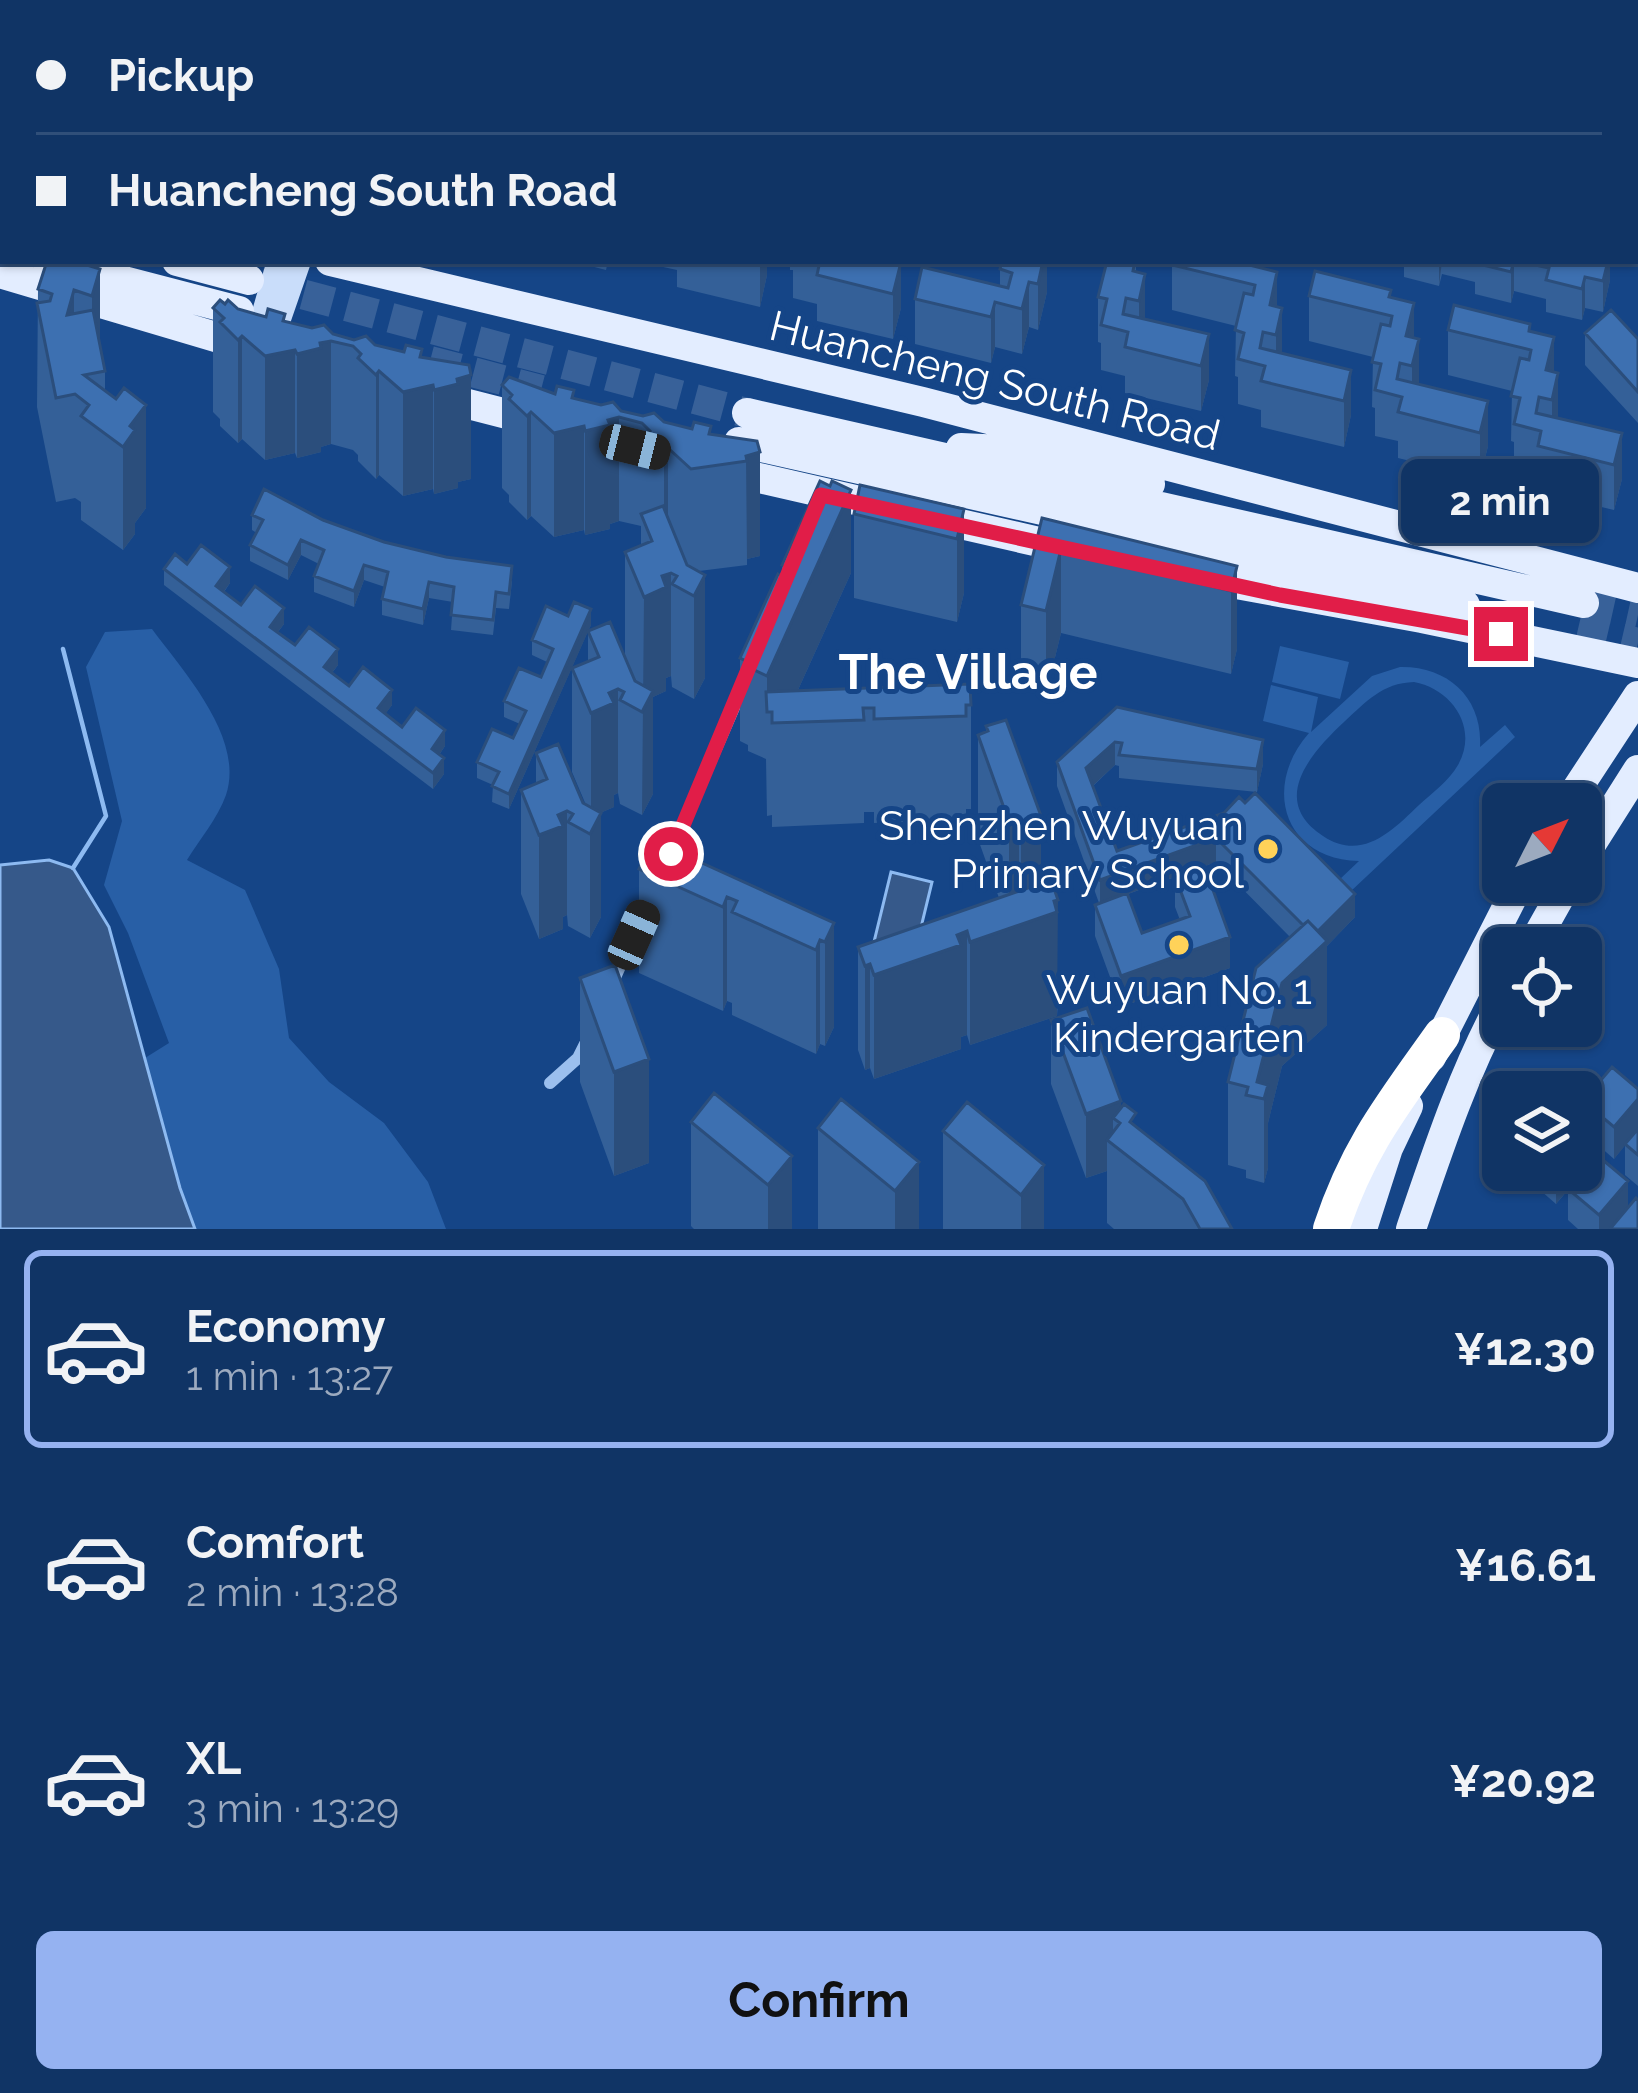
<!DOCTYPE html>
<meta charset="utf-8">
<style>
:root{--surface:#103465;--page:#1e3f6e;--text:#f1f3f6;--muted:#9caabf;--line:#304f79;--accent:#95b2f1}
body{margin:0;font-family:Raleway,sans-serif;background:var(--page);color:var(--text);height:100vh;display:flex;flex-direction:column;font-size:45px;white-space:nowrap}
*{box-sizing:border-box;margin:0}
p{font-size:39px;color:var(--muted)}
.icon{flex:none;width:66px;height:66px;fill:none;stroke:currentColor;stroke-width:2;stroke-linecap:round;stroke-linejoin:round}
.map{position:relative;height:1229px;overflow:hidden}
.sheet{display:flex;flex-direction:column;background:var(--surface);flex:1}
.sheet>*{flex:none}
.hud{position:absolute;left:0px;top:0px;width:1638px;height:264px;box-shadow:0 3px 9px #0004,0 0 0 3px var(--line);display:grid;align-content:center;height:264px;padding:0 36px;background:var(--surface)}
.needle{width:78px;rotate:48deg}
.fabs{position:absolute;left:1482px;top:783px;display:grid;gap:24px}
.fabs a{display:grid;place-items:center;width:120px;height:120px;border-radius:18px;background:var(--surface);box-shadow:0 3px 9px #0004,0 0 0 3px var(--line);font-size:60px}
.end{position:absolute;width:54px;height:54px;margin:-27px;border:15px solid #e11d48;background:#fff;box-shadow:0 0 0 6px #fff}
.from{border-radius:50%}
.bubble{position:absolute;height:84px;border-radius:18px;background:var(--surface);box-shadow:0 3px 9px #0004,0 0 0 3px var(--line);font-size:39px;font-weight:700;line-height:84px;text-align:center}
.car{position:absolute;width:36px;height:72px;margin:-36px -18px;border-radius:15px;box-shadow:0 0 9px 3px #0007;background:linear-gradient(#222 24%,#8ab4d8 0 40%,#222 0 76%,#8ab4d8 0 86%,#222 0)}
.hud b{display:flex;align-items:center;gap:42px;height:114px;font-size:45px}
.hud b+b{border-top:3px solid var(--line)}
.hud i{width:30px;height:30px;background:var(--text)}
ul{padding:21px 0 0;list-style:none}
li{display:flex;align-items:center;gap:36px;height:198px;margin:0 24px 18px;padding:0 12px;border:6px solid transparent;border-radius:18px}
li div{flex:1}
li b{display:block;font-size:45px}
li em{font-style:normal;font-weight:700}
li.selected{border-color:var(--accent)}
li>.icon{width:108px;height:108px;stroke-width:1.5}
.button{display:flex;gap:24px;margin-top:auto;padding:24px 36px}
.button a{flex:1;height:138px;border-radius:18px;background:var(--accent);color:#111;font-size:48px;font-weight:700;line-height:138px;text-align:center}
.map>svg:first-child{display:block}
.green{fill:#285fa6;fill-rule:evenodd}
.water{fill:#36598a;stroke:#8dbaf1;stroke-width:3}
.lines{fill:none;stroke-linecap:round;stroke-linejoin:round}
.stream{stroke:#8dbaf1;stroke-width:4.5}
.primary-tunnel{stroke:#386199;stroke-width:30;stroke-dasharray:30 15;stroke-linecap:butt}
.street{stroke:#9bbfee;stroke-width:12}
.secondary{stroke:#c9ddfa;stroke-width:24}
.primary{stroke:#e3edff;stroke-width:30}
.highway{stroke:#fff;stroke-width:36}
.wall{fill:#346098;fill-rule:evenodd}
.shaded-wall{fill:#2b4e7c}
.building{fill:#3d70b1;stroke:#2b4e7c;stroke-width:3}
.route{stroke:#e11d48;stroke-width:15}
.poi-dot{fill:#ffd259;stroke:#154587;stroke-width:4.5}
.labels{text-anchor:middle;stroke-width:10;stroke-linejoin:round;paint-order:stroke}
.street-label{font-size:42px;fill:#fff;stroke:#154587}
.poi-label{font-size:42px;fill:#fff;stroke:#154587;text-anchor:end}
.quarter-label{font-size:48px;font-weight:bold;fill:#fff;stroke:#154587}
</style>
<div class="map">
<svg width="1638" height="1229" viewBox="0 0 1638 1229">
<rect width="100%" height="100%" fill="#154587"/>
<path class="green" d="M152,629C183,671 245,738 226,795C218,818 199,840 187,860L245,890L279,969L289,1038L329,1082L384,1123L428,1182L446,1229H195L180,1188L145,1058L169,1043L128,933L104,885L122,821L86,667L105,632Z
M1280,646L1349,662L1340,699L1272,682Z
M1400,667C1448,666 1483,698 1480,747L1505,725L1515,737L1350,892L1339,880L1359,861C1283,859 1262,786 1309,733L1263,721L1271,685L1318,697L1311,732L1372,676ZM1414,682C1452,689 1479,728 1458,765C1449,781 1432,793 1419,805C1392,831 1362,862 1323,836C1268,800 1312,752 1344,722C1366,702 1382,683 1414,682Z"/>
<path class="water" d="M49,860L73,868L109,927L180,1188L195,1229H0V865Z
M891,872L932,882L906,989L865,979Z"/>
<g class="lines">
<path class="stream" d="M63,649L106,816L73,868"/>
<path class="primary-tunnel" d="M260,283L747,413
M430,361L541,390
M1584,603L1638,615
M1578,629L1638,643"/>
<path class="street" d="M667,862L745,682
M613,982L644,913
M550,1083L578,1058L585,1044"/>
<path class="secondary" d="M524,3L527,0
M551,3L554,0
M272,339L299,261
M263,343L260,326L279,261"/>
<path class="primary" d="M0,178H3
M0,213L3,214
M0,249L3,250
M47,261L239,311
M177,261L249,280
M330,261L923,402L1638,588
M0,273L253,348
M433,395L538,422
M747,413L1584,603
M739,442L1465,605
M961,448L1004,450L1150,484
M724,470L1074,550
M1198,577L1422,618L1638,663
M1567,804L1638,696
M1581,860L1638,770
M1531,948L1568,882
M1431,1057L1520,882
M1362,1229L1388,1148L1408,1106
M1411,1229C1438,1150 1463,1073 1503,1000"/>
<path class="highway" d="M1331,1229C1358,1147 1393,1104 1442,1035"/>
</g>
<path class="wall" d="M305,0H370V3H308Z
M386,0H478L474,3H389Z
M678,0H755L758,3H681Z
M1017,0H1080L1083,3H1020Z
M1102,0H1191V3H1102Z
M1271,0H1406V2L1409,3H1270Z
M1457,0H1638V43H1635V3H1470Z
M1635,45H1638V123H1636L1635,110Z
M1635,126H1638V199H1635Z
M571,261H608L606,270Z
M654,261H767V275L760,307L677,287V270L654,265Z
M790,261H896L901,308L893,339L817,321V304L793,298V270H790Z
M1047,261V292L1038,330L1029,327L1022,354L995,347L991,363L915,344V299L1000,286V269Z
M1136,261V271L1145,319L1209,334V380L1201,411L1125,393V376L1101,370V343L1098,342V297Z
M1388,261H1610V280L1603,312L1585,308L1582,320L1546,312V299L1514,291L1511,303L1475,294V282L1442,274L1439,286L1404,277V265Z
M1172,265L1254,266L1277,307L1282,353L1351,370V415L1344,447L1261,427V410L1238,404V377L1235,376L1236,326L1172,310Z
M100,269V346L105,371V391L146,508L135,523V534L123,550L81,520V502L75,498L56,502L37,407L38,289Z
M1309,296L1391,297L1414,338L1419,384L1488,401V446L1480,478L1398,458V441L1375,436V408L1372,407L1373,357L1309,341Z
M225,304L238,309L422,357L471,479L458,482V488L434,494L433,489L403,496L379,475L376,479L358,461V455L353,450L331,444L321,447V452L297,458L295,453L265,460L242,439L238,443L220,426V419L213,412V308Z
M1448,330L1530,331L1554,372L1558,418L1622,433V479L1614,510L1538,492V475L1514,469V442L1511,441L1512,391L1448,375Z
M1585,333L1638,339V423L1585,365Z
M502,385L555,394L711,434L757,441L760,556L747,559V565L699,571L705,678L694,699L672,687L671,676L666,678V691L653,697V794L642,815L620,804L618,793L614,795V807L600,813L601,917L590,938L568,926L567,915L563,917V929L539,939L521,894V790L536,784V753L586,805L572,772V668L588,661V631L509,809L492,802L493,785L477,778V762L513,738L520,724L504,717V701L541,677L547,662L532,655V640L591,625L588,631L625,655V552L641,545V526L619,521L610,524V529L585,535L584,530L554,537L531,516L527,520L509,502V495L502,488Z
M964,509V593L957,622L854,598V514Z
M252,515L323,520L384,542L512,581L509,609L496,608L493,635L451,630L453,602L429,598L423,625L382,615V599L385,587L364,580L354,607L314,592V576L319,564L301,555L288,580L250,561V545L257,533L252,530Z
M1042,518L1237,566V649L1231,674L1061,633L1046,694L1021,688V605Z
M187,564L230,583L224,592L241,605L284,624L278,632L295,645L338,665L332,673L349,686L392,705L385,714L402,727L445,746L439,755L444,774L433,789L164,585V569Z
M782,565L851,573L798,690L971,705V809H966V820L874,823V812H864V823L772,827V815L767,816L766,759L748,751V745L740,741V658L782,576Z
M1117,707L1263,764L1257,792L1119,778V766L1115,765L1093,786L1117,851L1224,813L1355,917L1327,946V1025L1282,1066L1268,1123V1168L1264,1183L1246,1178V1170L1228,1165V1082L1290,937L1216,862L1205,866L1230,968L1121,1007L1095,936V905L1099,903L1057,786V762ZM1175,877V907L1180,920L1142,933L1128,894Z
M1006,720L1041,884L1058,1003L1057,1016L970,1045L967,1035L961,1037V1049L874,1079L870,1068L865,1070L858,1050V947L999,898L978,839V735L986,732V726Z
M639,856L834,923V1027L825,1046L820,1044L816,1054L732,1015V1003L727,1001L723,1011L639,973Z
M580,978L649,1163L614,1176L580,1082Z
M1051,1020L1136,1127L1232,1229H1114L1107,1223V1171L1086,1178L1051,1084Z
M1638,1089V1186L1625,1175V1145L1614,1159L1583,1132V1101Z
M841,1099L919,1229H818V1128Z
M967,1102L1044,1229H943V1131Z
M691,1122L792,1156V1229H694L691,1226Z
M1585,1168L1628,1208L1638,1229H1578L1568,1220V1190L1556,1204L1525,1177V1170H1581Z"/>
<path class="shaded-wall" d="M128,0H159V3H128Z
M164,0H217V3H164Z
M444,0H478L474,3H441Z
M760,261H767V275L760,307Z
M1038,261H1047V292L1038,330Z
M1439,261H1442L1439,286Z
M1514,261V291L1511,303V272Z
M1608,261H1610V280L1603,312V281Z
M901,262V308L893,339V294Z
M100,269V372L92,374V296Z
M1277,272V317L1270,305Z
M1145,274V319L1139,346V301Z
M1585,277V308L1582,320V289Z
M1029,282V327L1022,354V309Z
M74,290V394L67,315Z
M995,302V347L991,363V317Z
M1414,303V348L1406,336Z
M1282,308V353L1276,381V335Z
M285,314V352L295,350V453L265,460V356Z
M1209,334V380L1201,411V366Z
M242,336V439L238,443V340Z
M1554,337V382L1546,370Z
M1419,339V384L1412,412V366Z
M331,341V444L321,447V452L297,458V354L320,343Z
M422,349V388L433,385V489L403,496V392Z
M1351,370V415L1344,447V401Z
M379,371V475L376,479V375Z
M1558,373V418L1552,446V400Z
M471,375V479L458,482V488L434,494V390L457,379Z
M574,390V429L584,426V530L554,537V433Z
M1488,401V446L1480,478V433Z
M146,405V508L135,523V534L123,550V447L130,426Z
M531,412V516L527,520V416Z
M619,417V521L610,524V529L585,535V431Z
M1622,433V479L1614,510V465Z
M668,448V552L664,556V452Z
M760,452V556L747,559L746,456Z
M851,490V573L783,723L772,712H767V676Z
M964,509V593L957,622V539Z
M301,540V555L288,580V565Z
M1061,549V633L1046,694V611Z
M364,565V580L354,607V591Z
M1237,566V649L1231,674V591Z
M230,567V583L216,602V586Z
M671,573V676L666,678V691L653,697V794L642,815L644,597L662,576Z
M705,575V678L694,699V596Z
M429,582V598L423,625V609Z
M284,608V624L270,642V627Z
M591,609V625L509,809V794Z
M338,649V665L324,683V667Z
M618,689V793L614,795V807L591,817V713L609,693Z
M392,690V705L378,724V708Z
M445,730V746L432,765V749Z
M1263,740V764L1257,792V769Z
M1115,742V765L1086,792V768Z
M444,758V774L433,789V773Z
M567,811V915L563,917V929L539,939V835L558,815Z
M601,813V917L590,938V834Z
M1041,816V918L1054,901L1058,900L1057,1016L970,1045V942L1021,924V823Z
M1019,818V922L1009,925V822Z
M1216,838V862L1100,904V880Z
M1355,894V917L1327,946V1025L1282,1066L1268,1123V1168L1264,1183V1099L1257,1082L1282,983L1313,936Z
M727,897V1001L723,1011V907Z
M834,923V1027L825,1046V942Z
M967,931V1035L961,1037V1049L874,1079V975Z
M1230,937V968L1121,1007V976Z
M820,940V1044L816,1054V950Z
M870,964V1068L865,1070V966Z
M649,1059V1163L614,1176V1072Z
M1638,1099V1130L1614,1159V1127Z
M1121,1101V1151L1120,1123L1113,1118V1145L1107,1140V1171L1086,1178V1114Z
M1585,1138V1169L1556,1204V1172L1558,1170H1581V1143Z
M792,1156V1229H768V1185Z
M919,1162V1229H895V1191Z
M1044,1165V1229H1021V1195Z
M1628,1181V1212L1614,1229H1599V1215Z"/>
<path class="building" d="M328,0H366L365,3H327Z
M415,0H444L441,3H418Z
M591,0H652L655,3H588Z
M708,0H755L758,3H710Z
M834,0H882L885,3H837Z
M962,0H990L993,3H960Z
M1046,0H1080L1083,3H1049Z
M1127,0H1188L1185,3H1137L1135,0L1130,3Z
M1271,0H1290L1289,3H1270Z
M1307,0H1403V2L1409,3H1319Z
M1587,0H1638V12H1635V3H1599Z
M1635,45H1638V79H1635Z
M1635,126H1638V168H1635Z
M47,261H74L100,269L92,296L74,290L67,315L93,310L105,371L84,375L116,399L124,388L146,405L130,426L135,430L123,447L81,416L89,405L75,394L56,398L37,303L50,301L52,294L38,289Z
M820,261H896L901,262L893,294L817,275Z
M1002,261H1043L1038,284L1029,282L1022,309L995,302L991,317L915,299L922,267L1008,288L1012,273L1000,269Z
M1107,261H1135L1133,271L1145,274L1139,301L1126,298L1123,314L1209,334L1201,366L1125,347L1128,332L1101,325L1107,299L1098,297Z
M1173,261H1254L1253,266L1277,272L1270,305L1282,308L1276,335L1263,332L1260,348L1351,370L1344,401L1261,381L1265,366L1238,359L1244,333L1235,330L1244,293L1253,295L1255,285L1172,265Z
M1476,261H1514L1511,272L1475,263Z
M1518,261H1608L1603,281L1585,277L1582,289L1546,280L1549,268Z
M1315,271L1391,290L1389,297L1414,303L1406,336L1419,339L1412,366L1400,363L1397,379L1488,401L1480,433L1398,412L1402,397L1375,390L1381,364L1372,362L1381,324L1390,326L1392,316L1309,296Z
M220,300L225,304L228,300L238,309L266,317L268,309L285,314L283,321L312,328L324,325L333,334L354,340L366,336L375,345L404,352L406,345L422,349L420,357L469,365L471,375L457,379L458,384L434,390L433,385L403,392L379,371L376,375L358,358L361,354L353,346L331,341L320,343L321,348L297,354L295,350L265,356L242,336L238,340L220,322L224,318L213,308Z
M1454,305L1530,324L1529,331L1554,337L1546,370L1558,373L1552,400L1539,397L1536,413L1622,433L1614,465L1538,446L1541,431L1514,424L1520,398L1511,396L1520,358L1529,360L1531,350L1448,330Z
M1611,310L1638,339V392L1585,333Z
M509,377L555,394L557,386L574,390L572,398L601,405L613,402L621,411L643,416L654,413L664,422L692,429L694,422L711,426L709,434L757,441L760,452L746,456L747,461L691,469L668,448L664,452L646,435L650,431L642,423L619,417L608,420L610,425L585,431L584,426L554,433L531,412L527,416L509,399L512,395L502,385Z
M820,481L830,486L832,481L851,490L767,676L748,667L750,663L740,658L778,574L788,579L792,570L782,565Z
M860,485L964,509L957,539L854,514Z
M264,489L323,520L384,542L446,557L512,566L509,594L496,592L493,620L451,615L454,587L429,582L423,609L382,599L388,572L364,565L354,591L314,576L324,550L301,540L288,565L250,545L263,520L252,515Z
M663,506L687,565L705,575L694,596L672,584L677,576L671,573L662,576L666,587L644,597L625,552L652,541L641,514Z
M1042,518L1237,566L1231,591L1061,549L1046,611L1021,605Z
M201,545L230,567L216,586L241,605L255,586L284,608L270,627L295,645L309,627L338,649L324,667L349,686L363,667L392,690L378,708L402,727L416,708L445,730L432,749L444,758L433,773L164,569L175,554L187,564Z
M574,602L591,609L509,794L492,786L499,772L477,762L492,729L513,738L526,711L504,701L519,668L541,677L553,649L532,640L546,606L568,616Z
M610,622L635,681L653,691L642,712L620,700L624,692L618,689L609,693L614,703L591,713L572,668L599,657L588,631Z
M970,684L971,705H966V716L874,719V708H863L864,720L772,723V712H767L766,692Z
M1117,707L1263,740L1257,769L1119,755L1122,743L1115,742L1086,768L1117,851L1224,813L1239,797L1245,803L1255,793L1355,894L1318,931L1308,921L1303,925L1216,838L1100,880L1057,762Z
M1006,720L1041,816L1021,823L1019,818L1009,822L978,735L988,731L986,726Z
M558,744L583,803L601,813L590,834L568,822L573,814L567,811L558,815L563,826L539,835L521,790L547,779L536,753Z
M647,838L834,923L825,942L820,940L816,950L732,912L737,901L727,897L723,907L639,869L644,859L639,856Z
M1204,865L1230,937L1121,976L1095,905L1127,893L1142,933L1190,916L1175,876Z
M1051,880L1058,900L1054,901L1057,912L970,942L967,931L957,935L961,945L874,975L870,964L865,966L858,947Z
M1308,921L1327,941L1282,983L1257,1082L1268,1085L1264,1099L1246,1095L1248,1087L1228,1082L1256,968Z
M615,965L649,1059L614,1072L580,978Z
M1087,1008L1121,1101L1086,1114L1051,1020Z
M1612,1067L1638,1089V1099L1614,1127L1583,1101Z
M714,1093L792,1156L768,1185L691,1122Z
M841,1099L919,1162L895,1191L818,1128Z
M967,1102L1044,1165L1021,1195L943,1131Z
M1124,1104L1136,1113L1130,1122L1205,1181L1232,1229H1200L1183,1199L1107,1140L1120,1123L1113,1118Z
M1638,1129V1155L1625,1144Z
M1597,1155L1628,1181L1599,1215L1568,1189Z
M1636,1198L1638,1200V1229H1610Z"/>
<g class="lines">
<path class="route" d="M671,854L821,495L1280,595L1501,634"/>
</g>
<g class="poi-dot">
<circle cx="1268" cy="849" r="12"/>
<circle cx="1179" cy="945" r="12"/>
</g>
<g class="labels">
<g class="street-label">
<text transform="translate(995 380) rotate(14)" y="15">Huancheng South Road</text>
</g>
<g class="poi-label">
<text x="1244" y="840">Shenzhen Wuyuan<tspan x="1244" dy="48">Primary School</tspan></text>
<text x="1179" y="1004" text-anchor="middle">Wuyuan No. 1<tspan x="1179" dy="48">Kindergarten</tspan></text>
</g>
<g class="quarter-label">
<text x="968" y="689">The Village</text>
</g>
</g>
</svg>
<div class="fabs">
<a><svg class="needle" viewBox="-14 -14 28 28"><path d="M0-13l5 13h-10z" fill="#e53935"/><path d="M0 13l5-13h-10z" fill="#9caabf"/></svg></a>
<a><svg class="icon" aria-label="locate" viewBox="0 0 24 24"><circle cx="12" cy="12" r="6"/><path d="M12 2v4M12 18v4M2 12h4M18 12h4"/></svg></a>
<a><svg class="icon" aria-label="layers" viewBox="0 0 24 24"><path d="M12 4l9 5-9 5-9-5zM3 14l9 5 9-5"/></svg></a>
</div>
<i class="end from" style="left:671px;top:854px"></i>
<i class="end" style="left:1501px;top:634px"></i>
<div class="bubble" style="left:1401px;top:459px;width:198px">2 min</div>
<i class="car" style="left:635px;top:447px;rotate:104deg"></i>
<i class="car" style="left:634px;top:935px;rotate:24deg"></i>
<div class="hud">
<b><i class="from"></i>Pickup</b>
<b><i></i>Huancheng South Road</b>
</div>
</div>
<section class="sheet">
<ul>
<li class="selected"><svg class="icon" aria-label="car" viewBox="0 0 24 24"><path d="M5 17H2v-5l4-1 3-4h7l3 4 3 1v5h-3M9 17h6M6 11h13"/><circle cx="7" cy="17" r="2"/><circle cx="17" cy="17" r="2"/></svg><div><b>Economy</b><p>1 min · 13:27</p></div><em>¥12.30</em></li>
<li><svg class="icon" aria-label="car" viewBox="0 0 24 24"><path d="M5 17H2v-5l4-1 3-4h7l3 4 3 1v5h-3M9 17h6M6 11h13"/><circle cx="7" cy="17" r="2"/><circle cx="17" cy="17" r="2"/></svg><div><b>Comfort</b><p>2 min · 13:28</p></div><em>¥16.61</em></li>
<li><svg class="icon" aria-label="car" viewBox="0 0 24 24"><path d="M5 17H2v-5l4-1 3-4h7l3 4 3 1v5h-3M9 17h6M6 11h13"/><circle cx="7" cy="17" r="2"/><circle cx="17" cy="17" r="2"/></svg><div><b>XL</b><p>3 min · 13:29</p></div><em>¥20.92</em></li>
</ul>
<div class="button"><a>Confirm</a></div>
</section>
